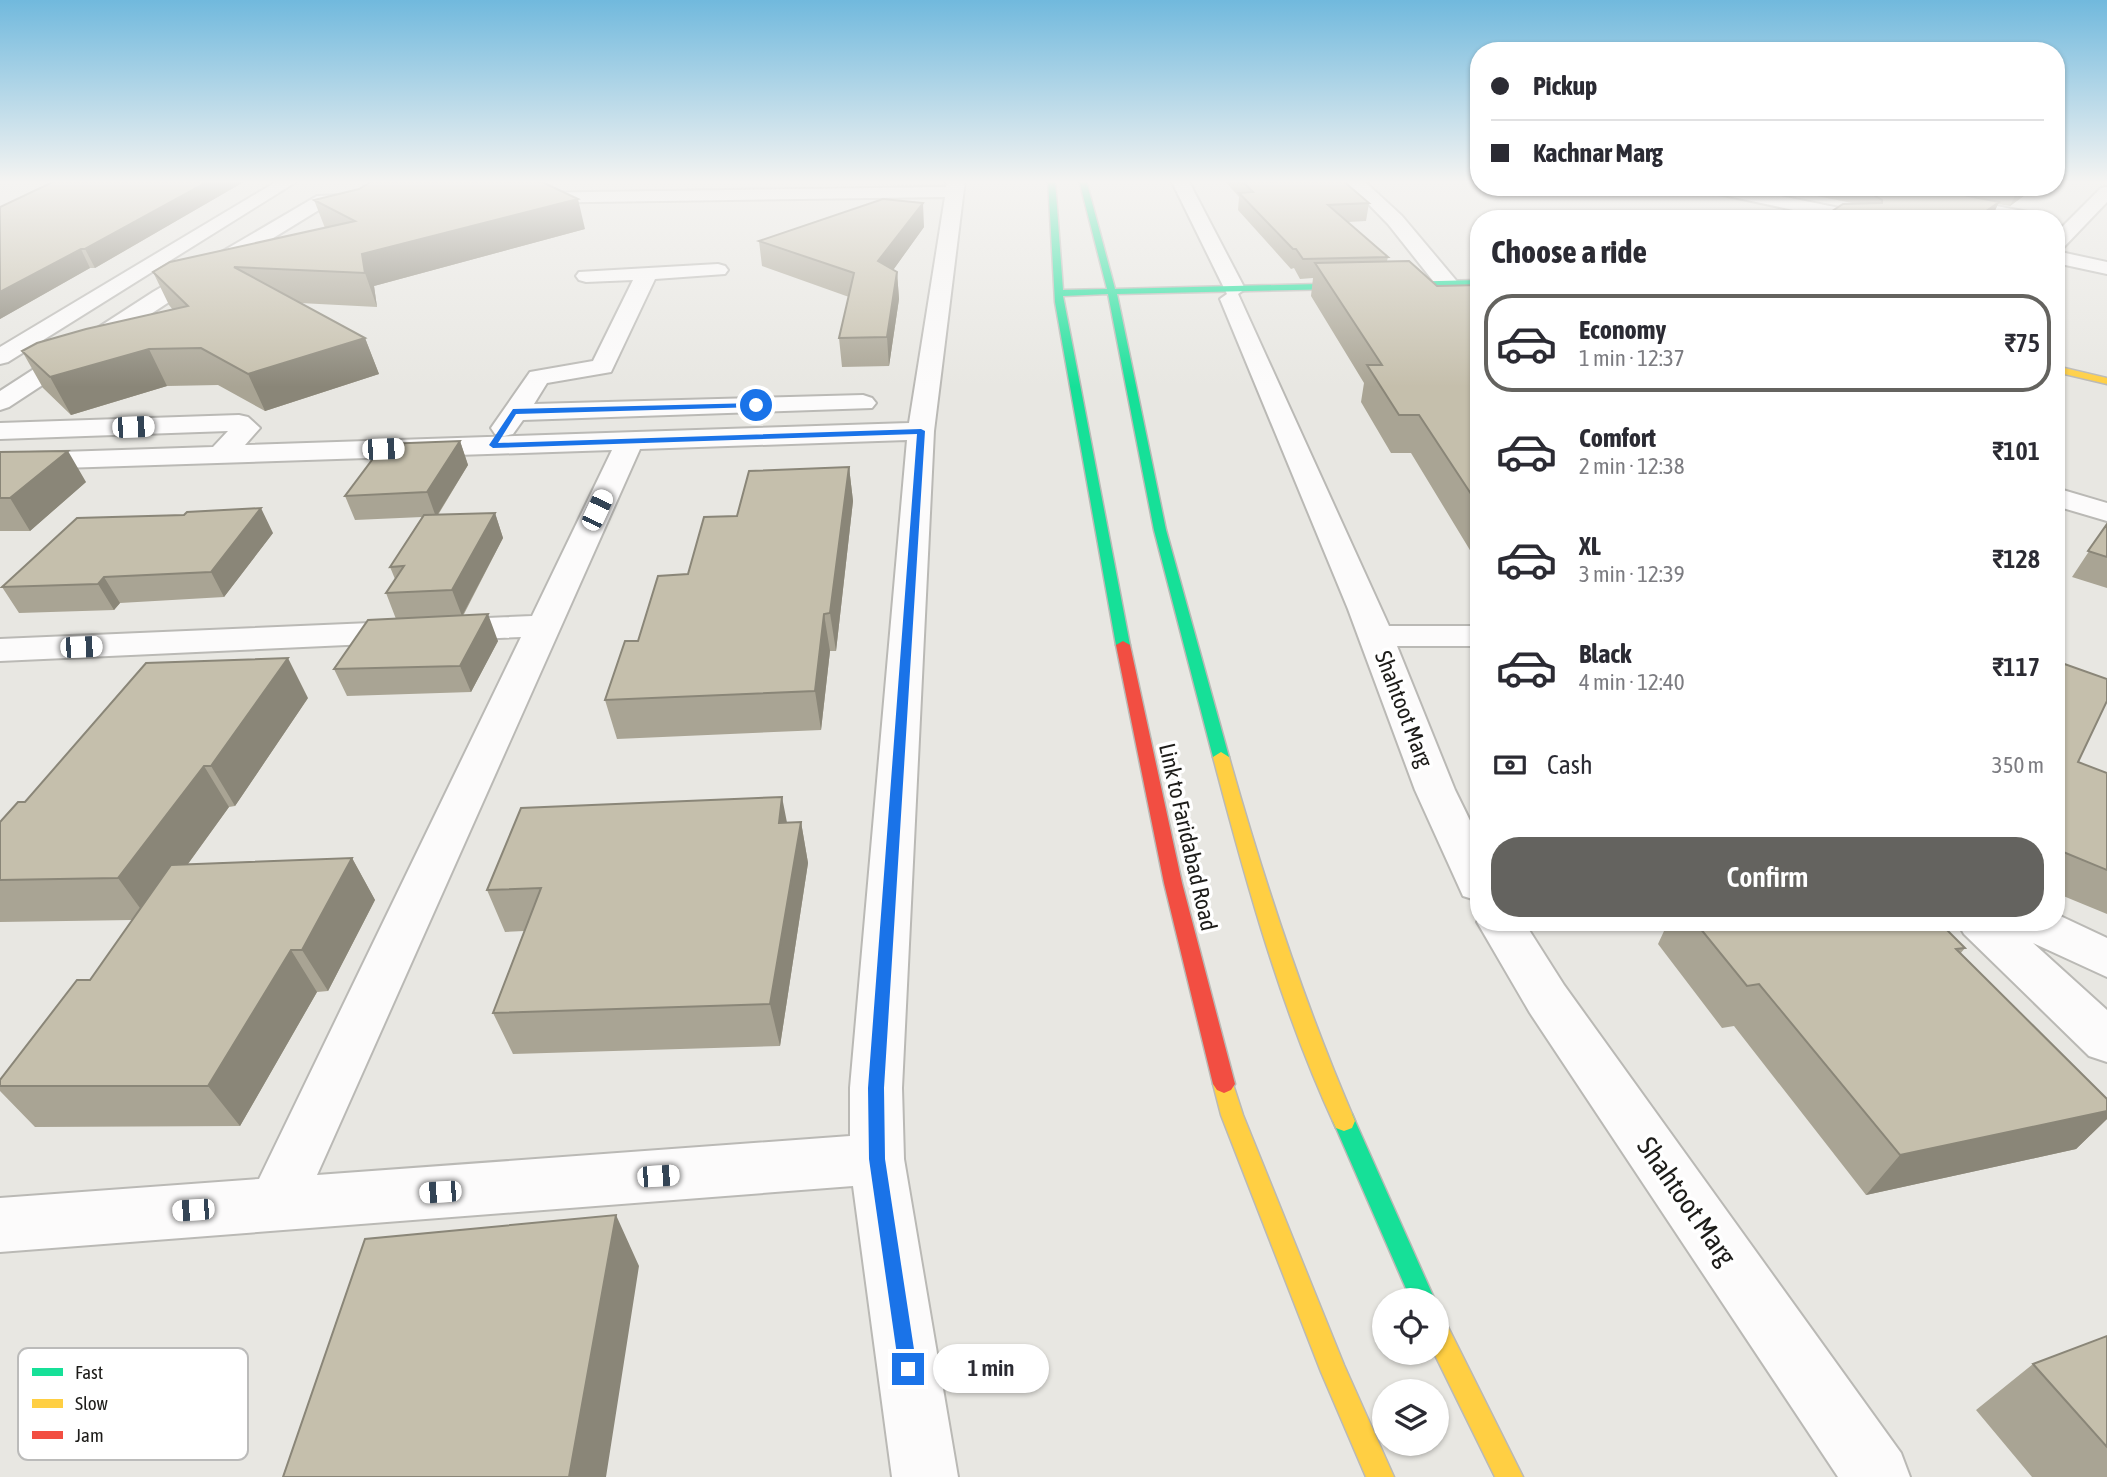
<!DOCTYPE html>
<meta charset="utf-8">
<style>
:root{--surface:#fff;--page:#f7f7f7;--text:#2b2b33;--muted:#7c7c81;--line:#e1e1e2;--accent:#64635f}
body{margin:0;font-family:"Asap Condensed",sans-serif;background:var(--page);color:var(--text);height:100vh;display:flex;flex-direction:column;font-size:26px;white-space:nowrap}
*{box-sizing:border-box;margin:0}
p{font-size:23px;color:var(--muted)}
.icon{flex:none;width:38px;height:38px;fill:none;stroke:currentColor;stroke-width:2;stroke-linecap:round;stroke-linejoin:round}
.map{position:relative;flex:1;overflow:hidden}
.drawer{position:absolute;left:1470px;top:210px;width:595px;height:721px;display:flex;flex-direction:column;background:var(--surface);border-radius:28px;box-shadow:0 2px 5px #0004}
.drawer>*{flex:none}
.hud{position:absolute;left:1470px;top:42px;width:595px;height:154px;border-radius:28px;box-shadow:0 2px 5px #0004;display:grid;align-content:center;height:154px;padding:0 21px;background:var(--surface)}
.fabs{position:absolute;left:1372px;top:1288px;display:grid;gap:14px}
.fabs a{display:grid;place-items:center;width:77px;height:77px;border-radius:50%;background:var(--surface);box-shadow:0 2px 5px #0004;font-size:35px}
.end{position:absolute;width:32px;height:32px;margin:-16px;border:9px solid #1a73e8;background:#fff;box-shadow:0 0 0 4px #fff}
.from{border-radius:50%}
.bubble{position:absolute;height:49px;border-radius:24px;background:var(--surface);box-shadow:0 2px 5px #0004;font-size:23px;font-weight:600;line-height:49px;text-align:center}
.car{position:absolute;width:21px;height:42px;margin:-21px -10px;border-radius:9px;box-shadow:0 0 5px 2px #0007;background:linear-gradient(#fff 24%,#345 0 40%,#fff 0 76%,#345 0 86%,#fff 0)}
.hud b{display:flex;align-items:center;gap:24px;height:66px;font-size:26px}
.hud b+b{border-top:2px solid var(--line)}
.hud i{width:18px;height:18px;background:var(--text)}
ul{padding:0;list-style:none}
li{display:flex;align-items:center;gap:21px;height:98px;margin:0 14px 10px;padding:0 7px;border:4px solid transparent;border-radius:28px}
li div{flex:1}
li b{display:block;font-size:26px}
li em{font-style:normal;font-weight:600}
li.current{border-color:var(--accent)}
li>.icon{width:63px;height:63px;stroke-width:1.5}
h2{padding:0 21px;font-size:32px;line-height:84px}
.pay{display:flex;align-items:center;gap:18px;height:77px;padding:0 21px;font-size:26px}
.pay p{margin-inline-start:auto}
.button{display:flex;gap:14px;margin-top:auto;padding:14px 21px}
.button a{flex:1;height:80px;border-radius:28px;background:var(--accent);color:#fff;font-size:28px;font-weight:600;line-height:80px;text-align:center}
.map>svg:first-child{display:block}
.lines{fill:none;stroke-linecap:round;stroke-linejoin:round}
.street-casing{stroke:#bab9b5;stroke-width:4}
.fast-casing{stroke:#bab9b5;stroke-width:3}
.slow-casing{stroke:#bab9b5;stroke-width:3}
.jam-casing{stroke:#bab9b5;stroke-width:3}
.street{fill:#fcfbfb;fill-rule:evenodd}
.fast{fill:#16e098;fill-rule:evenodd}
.slow{fill:#ffcf43;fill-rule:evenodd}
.jam{fill:#f24e42;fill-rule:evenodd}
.wall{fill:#a9a494}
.shaded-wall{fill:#8a8678}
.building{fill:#c5bfac;stroke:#8a8678;stroke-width:2}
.route{fill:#1a73e8}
.labels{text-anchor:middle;stroke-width:7;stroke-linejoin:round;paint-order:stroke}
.street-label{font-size:23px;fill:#1d1c19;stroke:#fff}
.near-street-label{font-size:28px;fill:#1d1c19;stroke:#fff}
.key{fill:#fff;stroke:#bbbbba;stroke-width:2}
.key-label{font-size:19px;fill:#1d1c19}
</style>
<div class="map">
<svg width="2107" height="1477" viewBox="0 0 2107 1477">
<rect width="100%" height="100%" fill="#e8e7e2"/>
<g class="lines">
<g class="street-casing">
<path id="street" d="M279,180H299L8,362L0,364V347Z
M947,180H965L934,431L902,1088L904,1159L958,1477H892L853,1186L0,1252V1198L259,1179L521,637L0,661V639L532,616L612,450L0,470V454L213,447L228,431L0,439V423L239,415L248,417L260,428L245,445L909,423L945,197L521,203L512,198L521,193L946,187ZM907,440L850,1088V1136L317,1175L640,449Z
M1171,180H1188L1245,289L1238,294L1389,626H1479V646H1397L1455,790L1479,839V901L1463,896L1415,790L1348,609L1220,299L1227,294Z
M1345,180H1363L1402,216L1465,291L1468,296L1465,301H1449L1388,224Z
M1700,187H1736L1864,213L1873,219H1836L1709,192Z
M1860,187H1897L2033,213L2042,219H2003L1869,192Z
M2107,187V202L2063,248L2056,250V233L2101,188Z
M367,194L373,195L376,199L373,203L327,205L169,302L9,407L0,410V391L153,292L317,196Z
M2056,251L2107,262V274L2056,263Z
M718,264L725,266L728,270L725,274L655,279L611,372L547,383L534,404L863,395L872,398L876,403L872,408L523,420L513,434L504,436L495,434L491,428L530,372L593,361L633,280L586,282L579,280L576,276L579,272Z
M2056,488L2107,503V521L2056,506Z
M2056,914L2107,938V977L2033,943L2107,1010V1062L2089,1056L1964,934L1957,922H2056Z
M1479,919V922H1524L1564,985L1901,1453L1910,1477H1838L1530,1013L1484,934L1477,922Z"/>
</g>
<g class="fast-casing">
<path id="fast" d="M1048,180H1055L1063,290L1107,289L1079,180H1086L1115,289L1479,280V286L1117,294L1166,530L1229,757L1227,761L1221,762L1213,757L1154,530L1108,294L1063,296L1130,645L1123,649L1116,645L1055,302Z
M1344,1111L1352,1114L1435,1300H1411L1333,1121L1336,1114Z"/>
</g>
<g class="slow-casing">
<path id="slow" d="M2056,366L2107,378V384L2056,372Z
M1221,752L1229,757C1264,881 1304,1003 1355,1121L1352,1128L1344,1131L1336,1128C1281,1010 1246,882 1213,757Z
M1224,1075L1231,1078L1243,1115L1344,1365L1394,1477H1366L1321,1372L1221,1115L1213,1084L1217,1078Z
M1437,1319L1446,1323L1523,1477H1495L1434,1353H1437Z"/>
</g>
<g class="jam-casing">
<path id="jam" d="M1123,641L1130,645L1182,883L1235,1084L1231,1090L1224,1093L1217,1090L1213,1084L1164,883L1116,645Z"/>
</g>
<use href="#street" class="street"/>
<use href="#fast" class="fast"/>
<use href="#slow" class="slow"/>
<use href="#jam" class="jam"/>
</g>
<path class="wall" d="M57,180H247L95,268H90L0,319V207Z
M1224,180H1342L1369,203L1366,221L1348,222L1388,257L1387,261L1437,286L1479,285V565L1411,453H1391L1361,402L1364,383L1311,296L1313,278L1300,279L1294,268L1291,269L1238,210L1239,197Z
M1772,187H2036L2010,206L1998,204L1991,219H1820L1857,204Z
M314,200L585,229L374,286L377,307L300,303L365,338L379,374L265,411L218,385L167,386L71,415L43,388L22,351L173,310L169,305L153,272L325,228Z
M924,227L893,270L897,272L899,299L889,366L842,367L839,338L849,297L762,266L759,241Z
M460,441L468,465L438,515L495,513L503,538L463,616L498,641L471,692L347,696L334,669L396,619L386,593L395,579L390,567L422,517L355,520L345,496Z
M0,452L86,482L30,531H0Z
M849,467L853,501L836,651H830L821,730L617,739L605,700L638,641L688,574L737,516Z
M2107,524V588L2072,577Z
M273,533L224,597L120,603L114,610L19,613L2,587Z
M2056,661L2078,762L2107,773V914L2056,893Z
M308,698L235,806L229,807L188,864L352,858L375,900L328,991L317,992L240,1126L35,1127L0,1091V1080L90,980L132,920L0,922V822L25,802Z
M801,822L808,863L780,1046L513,1054L493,1013L524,931L505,932L487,890L788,823Z
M1658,922H1939L1965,948L1960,954L2107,1099V1119L2076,1149L1866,1195L1734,1026L1722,1028L1658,944L1664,931Z
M2107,1336V1477H2032L1976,1410L2033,1364Z"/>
<path class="shaded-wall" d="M211,180H247L95,268L85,249Z
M2020,187H2036L2010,206L2018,189Z
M578,199L585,229L374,286L377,307L365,273L362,254Z
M1999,202L1991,219H1975Z
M923,203L924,227L881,287L878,261Z
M81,249L90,268L0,319V292Z
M897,272L899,299L889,366L887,337Z
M365,338L379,374L265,411L248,374Z
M149,349L167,386L71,415L50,377Z
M460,441L468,465L436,517L427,492Z
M68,451L86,482L30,531L10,498Z
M849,467L853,501L836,651L830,613Z
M261,508L273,533L224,597L211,572Z
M495,513L503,538L462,616L452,590Z
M104,577L120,603L114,610L98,584Z
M488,614L498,641L471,692L460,666Z
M824,614L830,651L821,730L815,691Z
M288,658L308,698L235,806L211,766Z
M204,766L229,807L148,919L118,878Z
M782,797L790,838L779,823Z
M801,822L808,863L780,1046L770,1004Z
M352,858L375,900L328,991L302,950Z
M291,950L317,992L240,1126L208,1086Z
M2107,1111V1119L2076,1149L1866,1195L1900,1155Z
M616,1215L639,1266L606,1477H569Z"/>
<path class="building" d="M57,180H211L85,249H81L0,292V207Z
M374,180H538L578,199L362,254L365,273L234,267L365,338L248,374L201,348L149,349L50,377L22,351L37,343L86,329L188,306L153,272L170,262L355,221L314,200L359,189Z
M1241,180H1342L1369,203L1328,205L1388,257L1303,259L1296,249H1293L1239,193L1253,192Z
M1865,187H1923L1999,202L1975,219H1820L1843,204L1882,203V200L1872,194L1862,192L1868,188Z
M883,199L923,203L878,261L897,272L887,337L839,338L854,273L759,241Z
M1409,261L1437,286L1479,285V506L1419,415H1399L1367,365H1382L1315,263Z
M460,441L427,492L345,496L384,444Z
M68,451L10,498H0V452Z
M849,467L830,613L824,614L815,691L605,700L625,641H638L658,576L688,574L704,517L737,516L749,471Z
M261,508L211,572L104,577L98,584L2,587L77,518L184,515L187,512Z
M495,513L452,590L386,593L404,566L390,567L424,515Z
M2107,524V557L2088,551Z
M488,614L460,666L334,669L368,620Z
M288,658L211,766H204L118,878L0,880V822L18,802H25L146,663Z
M2056,661L2107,679V701L2078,762L2107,773V870L2056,849Z
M782,797L779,823L801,822L770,1004L493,1013L541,888L487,890L521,808Z
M352,858L302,950H291L208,1086H0V1080L77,980H90L171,865Z
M1695,922H1939L1965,948L1956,949L2107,1099V1111L1900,1155L1759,984L1747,986Z
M616,1215L569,1477H283L365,1239Z
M2107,1336V1447L2033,1364Z"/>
<linearGradient id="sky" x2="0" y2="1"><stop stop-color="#71b9dd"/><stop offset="0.47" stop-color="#f5f4f2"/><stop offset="1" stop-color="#f5f4f2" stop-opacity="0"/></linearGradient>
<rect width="2107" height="387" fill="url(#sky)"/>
<path class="route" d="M756,403L758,407L516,414L498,443L921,429L925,431L884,1088L885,1159L917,1369L914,1375L908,1378L901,1375L899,1369L869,1159L868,1088L917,434L493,448L489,445L513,409Z"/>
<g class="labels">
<g class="street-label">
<text transform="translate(1404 709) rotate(69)" y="8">Shahtoot Marg</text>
<text transform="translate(1188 837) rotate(77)" y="8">Link to Faridabad Road</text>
</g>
<g class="near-street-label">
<text transform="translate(1687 1201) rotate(55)" y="10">Shahtoot Marg</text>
</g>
</g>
<rect x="18" y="1348" width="230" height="112" rx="10" class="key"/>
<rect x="32" y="1368" width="31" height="8" fill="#16e098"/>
<rect x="32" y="1399" width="31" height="9" fill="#ffcf43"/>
<rect x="32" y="1431" width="31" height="8" fill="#f24e42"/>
<g class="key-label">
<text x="75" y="1379">Fast</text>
<text x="75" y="1410">Slow</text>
<text x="75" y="1442">Jam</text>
</g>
</svg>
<div class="fabs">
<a><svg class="icon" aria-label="locate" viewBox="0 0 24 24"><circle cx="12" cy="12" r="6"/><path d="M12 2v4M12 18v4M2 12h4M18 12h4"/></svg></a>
<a><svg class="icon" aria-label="layers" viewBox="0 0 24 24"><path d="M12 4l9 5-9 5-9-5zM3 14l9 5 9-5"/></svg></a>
</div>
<i class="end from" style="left:756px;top:405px"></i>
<i class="end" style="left:908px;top:1369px"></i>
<div class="bubble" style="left:933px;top:1344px;width:116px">1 min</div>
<i class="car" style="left:133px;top:427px;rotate:88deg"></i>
<i class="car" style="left:383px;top:449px;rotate:88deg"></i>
<i class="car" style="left:597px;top:510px;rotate:25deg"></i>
<i class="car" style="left:81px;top:647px;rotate:88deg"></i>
<i class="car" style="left:658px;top:1176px;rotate:86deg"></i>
<i class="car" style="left:440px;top:1192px;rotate:266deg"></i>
<i class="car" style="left:193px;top:1210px;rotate:266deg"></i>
<div class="hud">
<b><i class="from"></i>Pickup</b>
<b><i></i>Kachnar Marg</b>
</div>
<section class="drawer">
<h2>Choose a ride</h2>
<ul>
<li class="current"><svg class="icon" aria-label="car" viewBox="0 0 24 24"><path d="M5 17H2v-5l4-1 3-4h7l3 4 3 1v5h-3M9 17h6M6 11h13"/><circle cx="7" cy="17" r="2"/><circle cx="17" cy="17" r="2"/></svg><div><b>Economy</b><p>1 min · 12:37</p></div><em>₹75</em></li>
<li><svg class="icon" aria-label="car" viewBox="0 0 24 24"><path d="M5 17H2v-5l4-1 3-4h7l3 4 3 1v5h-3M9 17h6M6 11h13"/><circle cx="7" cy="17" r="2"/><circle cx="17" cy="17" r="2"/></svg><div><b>Comfort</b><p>2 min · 12:38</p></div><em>₹101</em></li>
<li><svg class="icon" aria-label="car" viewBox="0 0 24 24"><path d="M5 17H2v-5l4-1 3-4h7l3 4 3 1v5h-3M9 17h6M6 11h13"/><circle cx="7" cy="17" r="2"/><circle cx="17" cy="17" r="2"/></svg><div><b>XL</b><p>3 min · 12:39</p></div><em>₹128</em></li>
<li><svg class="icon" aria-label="car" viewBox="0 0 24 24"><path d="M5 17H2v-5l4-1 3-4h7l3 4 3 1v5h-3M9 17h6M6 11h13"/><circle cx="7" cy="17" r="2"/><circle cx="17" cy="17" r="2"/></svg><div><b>Black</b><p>4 min · 12:40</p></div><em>₹117</em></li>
</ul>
<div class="pay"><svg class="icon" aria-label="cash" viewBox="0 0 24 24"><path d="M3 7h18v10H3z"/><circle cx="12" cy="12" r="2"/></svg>Cash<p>350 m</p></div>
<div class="button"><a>Confirm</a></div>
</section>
</div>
